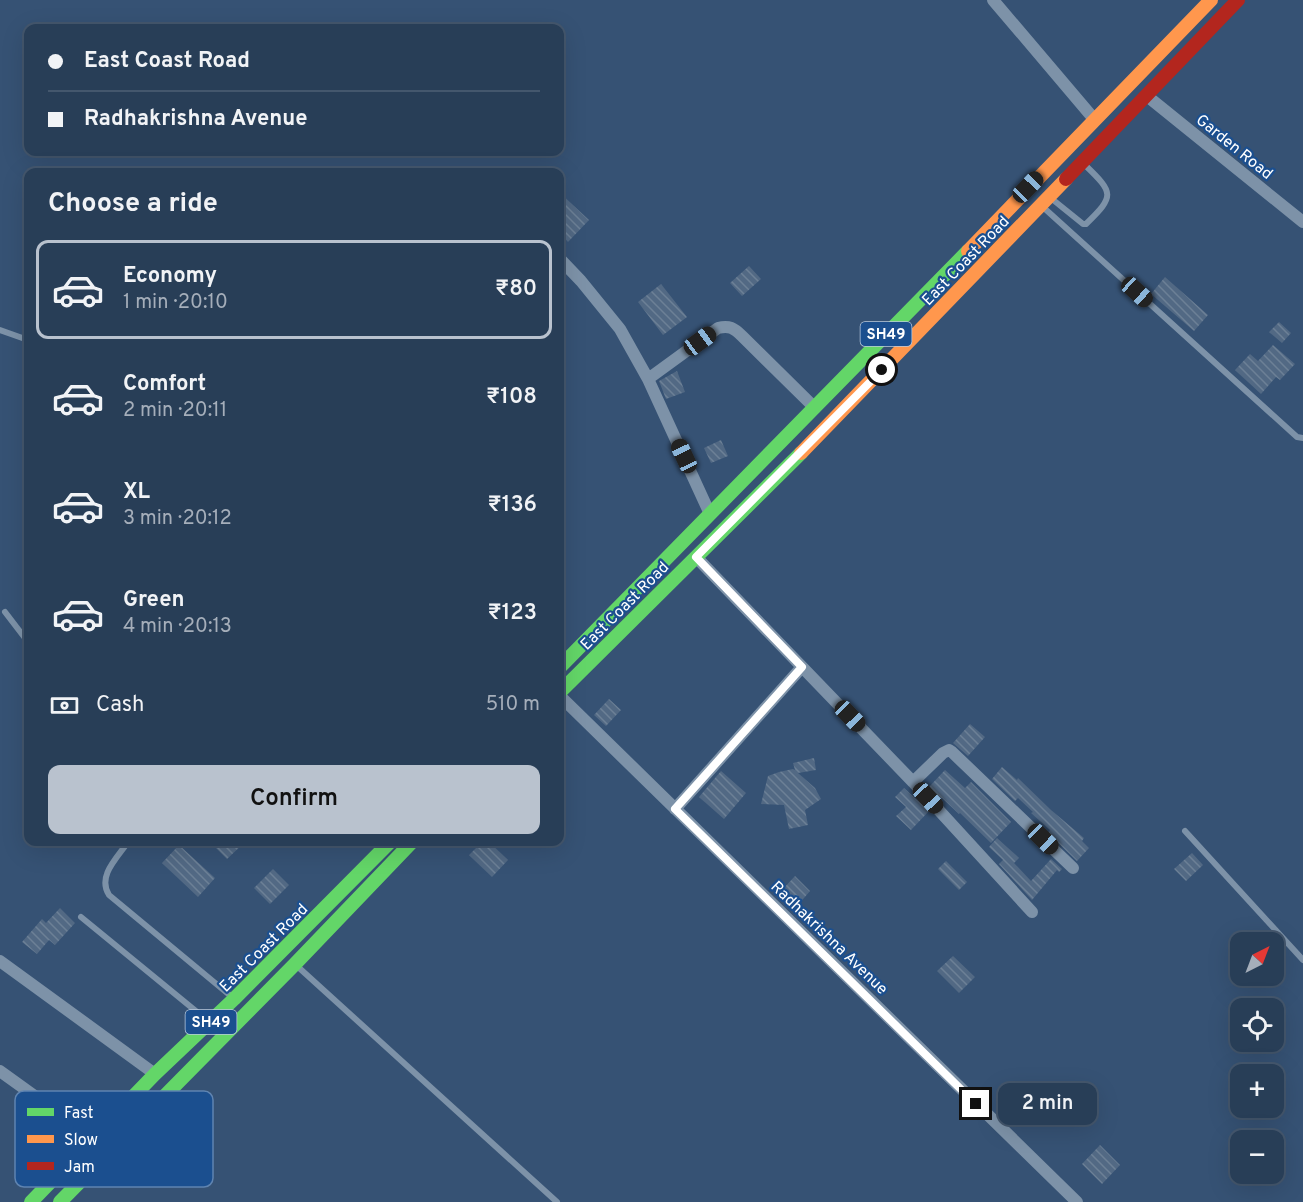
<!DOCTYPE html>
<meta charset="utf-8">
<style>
:root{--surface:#283e57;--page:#30455d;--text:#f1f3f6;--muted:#a5aeba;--line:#44576d;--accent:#b9c2ce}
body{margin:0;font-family:Overpass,sans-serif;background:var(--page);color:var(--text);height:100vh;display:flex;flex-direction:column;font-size:22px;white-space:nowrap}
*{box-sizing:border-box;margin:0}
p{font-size:20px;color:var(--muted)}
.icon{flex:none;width:33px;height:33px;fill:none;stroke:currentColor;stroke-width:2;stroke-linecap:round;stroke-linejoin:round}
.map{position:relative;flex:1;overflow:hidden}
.drawer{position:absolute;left:24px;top:168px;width:540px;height:678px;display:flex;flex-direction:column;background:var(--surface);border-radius:12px;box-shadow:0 6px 24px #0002,0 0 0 2px var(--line)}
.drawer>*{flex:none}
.top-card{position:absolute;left:24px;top:24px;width:540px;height:132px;border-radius:12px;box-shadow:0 6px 24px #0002,0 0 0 2px var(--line);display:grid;align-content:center;height:132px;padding:0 24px;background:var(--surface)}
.needle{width:39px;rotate:42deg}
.tools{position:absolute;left:1230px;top:932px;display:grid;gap:12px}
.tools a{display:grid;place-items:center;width:54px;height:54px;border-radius:12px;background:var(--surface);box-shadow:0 6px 24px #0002,0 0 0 2px var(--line);font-size:30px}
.end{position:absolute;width:27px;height:27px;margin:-14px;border:8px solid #fff;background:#111;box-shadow:0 0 0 3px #111}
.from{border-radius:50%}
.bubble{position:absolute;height:42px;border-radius:12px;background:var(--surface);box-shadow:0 6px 24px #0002,0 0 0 2px var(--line);font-size:20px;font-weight:600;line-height:42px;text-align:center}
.car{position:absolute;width:18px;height:36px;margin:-18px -9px;border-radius:8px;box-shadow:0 0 4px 2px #0007;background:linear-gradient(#222 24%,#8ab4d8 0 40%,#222 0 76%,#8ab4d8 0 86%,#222 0)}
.top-card b{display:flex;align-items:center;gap:21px;height:57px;font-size:22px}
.top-card b+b{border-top:2px solid var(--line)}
.top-card i{width:15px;height:15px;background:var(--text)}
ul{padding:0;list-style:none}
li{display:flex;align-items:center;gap:18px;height:99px;margin:0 12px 9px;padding:0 12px;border:3px solid transparent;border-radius:12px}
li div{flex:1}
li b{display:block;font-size:22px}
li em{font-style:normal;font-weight:600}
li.on{border-color:var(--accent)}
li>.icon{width:54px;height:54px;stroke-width:1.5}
h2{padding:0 24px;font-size:27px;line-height:72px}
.pay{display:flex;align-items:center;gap:15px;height:66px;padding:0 24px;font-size:22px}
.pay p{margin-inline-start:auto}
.primary-button{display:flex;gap:12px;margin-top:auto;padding:12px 24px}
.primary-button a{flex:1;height:69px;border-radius:12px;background:var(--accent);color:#111;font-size:24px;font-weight:600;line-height:69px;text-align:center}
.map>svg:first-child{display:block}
.building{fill:url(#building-back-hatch)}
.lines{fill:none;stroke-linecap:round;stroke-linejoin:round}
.lane{stroke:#7d92a8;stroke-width:6}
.street{stroke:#7d92a8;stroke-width:12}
.fast{stroke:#63d668;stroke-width:14}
.slow{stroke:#ff974d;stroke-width:14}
.jam{stroke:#b3261e;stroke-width:14}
.route{stroke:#fff;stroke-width:8}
.labels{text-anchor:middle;stroke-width:4.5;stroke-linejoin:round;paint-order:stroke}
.shield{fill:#1b4f8f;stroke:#bbcadd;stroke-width:1.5}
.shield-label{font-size:15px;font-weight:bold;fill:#fff}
.street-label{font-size:16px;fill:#fff;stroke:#1b4f8f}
.key{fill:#1b4f8f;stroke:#5f84b1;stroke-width:1.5}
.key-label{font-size:16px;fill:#fff}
</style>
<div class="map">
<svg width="1303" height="1202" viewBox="0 0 1303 1202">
<defs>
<pattern id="building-back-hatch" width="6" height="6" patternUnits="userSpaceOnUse" patternTransform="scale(1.5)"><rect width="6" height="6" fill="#526984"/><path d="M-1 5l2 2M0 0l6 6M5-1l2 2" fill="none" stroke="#6c8096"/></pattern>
</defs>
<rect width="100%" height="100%" fill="#365274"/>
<path class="building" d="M560,193L589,220L568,242L560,233Z
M749,266L761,279L742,296L730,283Z
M1165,277L1208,315L1194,331L1151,294Z
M661,284L687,317L663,335L638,302Z
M1279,322L1291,333L1282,343L1269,332Z
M1273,345L1295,364L1280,380L1276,377L1261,394L1235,370L1250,354L1258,361Z
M677,371L685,392L666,399L659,381Z
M721,440L728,456L711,463L704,448Z
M609,699L621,710L606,726L594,715Z
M970,724L985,737L968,756L953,743Z
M814,758L816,770L798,773L815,788L821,799L805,810L808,825L789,829L784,805L761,804L768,776L779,772L793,769L795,770L793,763Z
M1002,767L1017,780L1018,778L1051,810L1084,838L1082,841L1089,848L1077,861L1048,833L1050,830L1031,813L1033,812L1018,798L1015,801L992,779Z
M945,770L965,788L971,782L1011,822L991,843L960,813L959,814L942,798L940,799L929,787Z
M721,771L746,793L724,819L699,797Z
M904,788L929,811L911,830L896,816L906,807L895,797Z
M997,838L1019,858L1014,863L1031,881L1051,859L1062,869L1059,872L1057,870L1032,900L999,864L1003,860L989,847Z
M210,842H245L227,859Z
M482,842H489L508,860L492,877L469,855Z
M179,845L215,878L198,897L162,863Z
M1192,853L1203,865L1186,881L1174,869Z
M946,861L967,882L959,890L938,869Z
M273,869L289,885L270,904L254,888Z
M795,876L810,891L798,905L782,890Z
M60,908L75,923L55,945L49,940L37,954L22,942L42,919L46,923Z
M953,956L975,977L959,993L937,971Z
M1100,1145L1120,1165L1102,1184L1082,1164Z"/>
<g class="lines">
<path class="lane" d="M1052,199L1083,224H1086C1115,196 1114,193 1085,165
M1044,208L1297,437L1303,438
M0,330L28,340
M5,612L28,642
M1185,831L1303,960
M128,842C117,858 97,876 109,895L232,997
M81,917L208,1021
M297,966L557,1202"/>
<path class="street" d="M993,0L1094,119
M1147,96L1303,222
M560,259L581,281L620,329L648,379L710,514
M648,379L718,328C729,325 734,328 742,336L815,408
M696,557L913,782L1032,912
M560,696L1077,1202
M913,782L943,753L949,750L952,752L1073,868
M675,809L802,667
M0,961L155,1074
M0,1071L93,1138"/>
<path class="fast" d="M560,667L968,251
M560,692L801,453
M31,1202L155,1074L234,999L390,842
M60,1202L295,964L412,842"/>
<path class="slow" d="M968,251L1211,0
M801,453L1066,179"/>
<path class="jam" d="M1066,179L1238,0"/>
</g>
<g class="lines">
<path class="route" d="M882,370L696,557L802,667L675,809L976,1104"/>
</g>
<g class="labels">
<g class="shield">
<rect x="860.5" y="322" width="51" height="24" rx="4.5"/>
<rect x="185.5" y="1010" width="51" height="24" rx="4.5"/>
</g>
<g class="shield-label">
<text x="886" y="339">SH49</text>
<text x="211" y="1027">SH49</text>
</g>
<g class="street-label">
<text transform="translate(1235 146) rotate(39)" y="6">Garden Road</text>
<text transform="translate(965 260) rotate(-46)" y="6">East Coast Road</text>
<text transform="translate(624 605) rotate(-45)" y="6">East Coast Road</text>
<text transform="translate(830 937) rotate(44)" y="6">Radhakrishna Avenue</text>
<text transform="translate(263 947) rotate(-45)" y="6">East Coast Road</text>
</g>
</g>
<rect x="15" y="1091" width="198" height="96" rx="9" class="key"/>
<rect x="27" y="1108" width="27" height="8" fill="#63d668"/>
<rect x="27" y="1135" width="27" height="8" fill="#ff974d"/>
<rect x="27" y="1162" width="27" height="8" fill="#b3261e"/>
<g class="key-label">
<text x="64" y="1118">Fast</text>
<text x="64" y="1145">Slow</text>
<text x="64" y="1172">Jam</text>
</g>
</svg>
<div class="tools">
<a><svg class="needle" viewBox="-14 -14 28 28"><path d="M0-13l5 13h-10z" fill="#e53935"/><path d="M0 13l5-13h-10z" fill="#a5aeba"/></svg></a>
<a><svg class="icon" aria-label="locate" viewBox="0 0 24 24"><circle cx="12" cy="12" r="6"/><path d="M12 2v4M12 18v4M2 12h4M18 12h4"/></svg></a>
<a>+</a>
<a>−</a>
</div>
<i class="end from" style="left:882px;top:370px"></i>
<i class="end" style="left:976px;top:1104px"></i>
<div class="bubble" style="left:998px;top:1083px;width:99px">2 min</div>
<i class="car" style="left:1028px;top:187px;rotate:44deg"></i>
<i class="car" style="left:1137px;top:292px;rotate:132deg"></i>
<i class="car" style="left:700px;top:341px;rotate:54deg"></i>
<i class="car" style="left:684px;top:456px;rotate:335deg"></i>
<i class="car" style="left:850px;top:716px;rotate:136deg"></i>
<i class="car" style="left:928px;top:798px;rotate:137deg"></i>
<i class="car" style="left:1043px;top:839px;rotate:134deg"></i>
<div class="top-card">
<b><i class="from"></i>East Coast Road</b>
<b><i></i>Radhakrishna Avenue</b>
</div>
<section class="drawer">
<h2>Choose a ride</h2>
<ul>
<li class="on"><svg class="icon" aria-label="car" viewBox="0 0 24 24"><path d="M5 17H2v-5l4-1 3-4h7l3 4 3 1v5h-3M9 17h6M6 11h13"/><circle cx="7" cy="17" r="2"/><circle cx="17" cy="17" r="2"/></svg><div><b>Economy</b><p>1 min · 20:10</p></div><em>₹80</em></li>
<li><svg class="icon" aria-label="car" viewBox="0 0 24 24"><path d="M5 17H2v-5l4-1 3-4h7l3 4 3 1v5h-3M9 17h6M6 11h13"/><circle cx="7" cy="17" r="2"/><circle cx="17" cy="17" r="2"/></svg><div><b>Comfort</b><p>2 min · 20:11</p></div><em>₹108</em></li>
<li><svg class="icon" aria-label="car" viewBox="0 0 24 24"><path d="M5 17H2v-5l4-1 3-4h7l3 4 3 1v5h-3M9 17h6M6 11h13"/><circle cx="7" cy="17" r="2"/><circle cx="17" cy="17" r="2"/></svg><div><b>XL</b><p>3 min · 20:12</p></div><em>₹136</em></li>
<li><svg class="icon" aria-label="car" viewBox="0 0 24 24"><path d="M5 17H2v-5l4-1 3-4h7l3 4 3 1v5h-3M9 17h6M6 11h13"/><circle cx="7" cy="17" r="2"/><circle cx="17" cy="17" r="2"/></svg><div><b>Green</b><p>4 min · 20:13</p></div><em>₹123</em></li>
</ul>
<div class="pay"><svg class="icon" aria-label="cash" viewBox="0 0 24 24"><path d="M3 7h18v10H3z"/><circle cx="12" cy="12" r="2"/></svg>Cash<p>510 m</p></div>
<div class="primary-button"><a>Confirm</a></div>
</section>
</div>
